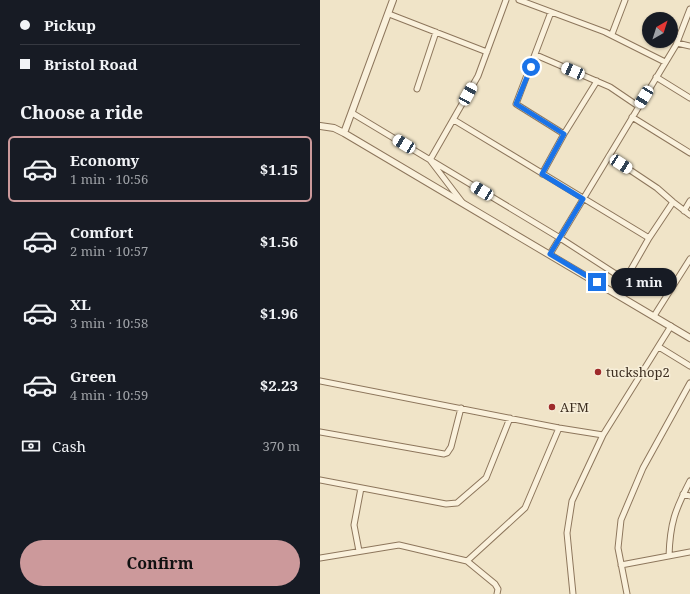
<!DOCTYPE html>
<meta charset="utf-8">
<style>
:root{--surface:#171b24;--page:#20242c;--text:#f1f3f6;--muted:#9ea1a6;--line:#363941;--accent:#cc999b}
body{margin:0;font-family:"Noto Serif",serif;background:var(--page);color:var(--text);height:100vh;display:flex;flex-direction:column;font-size:15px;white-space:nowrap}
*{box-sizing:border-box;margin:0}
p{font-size:13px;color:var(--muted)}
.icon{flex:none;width:22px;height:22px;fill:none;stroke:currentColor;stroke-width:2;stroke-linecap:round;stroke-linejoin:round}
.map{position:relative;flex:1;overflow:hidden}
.sheet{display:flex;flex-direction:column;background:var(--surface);width:320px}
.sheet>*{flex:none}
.top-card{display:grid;align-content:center;height:88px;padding:0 20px;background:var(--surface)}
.needle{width:26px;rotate:39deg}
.fabs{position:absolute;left:322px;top:12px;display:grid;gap:8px}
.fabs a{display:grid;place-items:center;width:36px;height:36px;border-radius:50%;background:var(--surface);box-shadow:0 1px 3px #0004;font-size:20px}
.end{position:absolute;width:18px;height:18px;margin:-9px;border:5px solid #1a73e8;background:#fff;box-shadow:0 0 0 2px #fff}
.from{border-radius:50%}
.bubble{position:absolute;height:28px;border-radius:14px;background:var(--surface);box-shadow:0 1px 3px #0004;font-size:13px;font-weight:700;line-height:28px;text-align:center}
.car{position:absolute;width:12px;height:24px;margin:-12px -6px;border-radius:5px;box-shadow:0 0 3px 1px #0007;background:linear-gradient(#fff 24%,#345 0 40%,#fff 0 76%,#345 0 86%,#fff 0)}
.top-card b{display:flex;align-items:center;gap:14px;height:38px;font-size:15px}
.top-card b+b{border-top:1px solid var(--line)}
.top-card i{width:10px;height:10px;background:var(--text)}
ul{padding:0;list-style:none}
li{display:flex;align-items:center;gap:12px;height:66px;margin:0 8px 6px;padding:0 12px;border:2px solid transparent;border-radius:6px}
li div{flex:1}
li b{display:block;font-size:15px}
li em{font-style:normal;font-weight:700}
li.active{border-color:var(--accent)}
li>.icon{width:36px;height:36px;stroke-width:1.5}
h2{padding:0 20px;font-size:18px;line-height:48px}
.pay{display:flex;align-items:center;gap:10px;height:44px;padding:0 20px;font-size:15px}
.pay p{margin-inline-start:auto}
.button{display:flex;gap:8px;margin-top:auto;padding:8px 20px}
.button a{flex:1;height:46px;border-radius:24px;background:var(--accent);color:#111;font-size:16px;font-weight:700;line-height:46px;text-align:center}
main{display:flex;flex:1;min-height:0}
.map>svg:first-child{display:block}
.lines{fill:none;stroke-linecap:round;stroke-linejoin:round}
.minor-casing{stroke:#8d765c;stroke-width:7}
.tertiary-casing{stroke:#8d765c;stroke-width:8}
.minor{stroke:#faf1dc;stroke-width:5}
.tertiary{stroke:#faf1dc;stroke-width:6}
.route{stroke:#1a73e8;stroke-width:5}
.poi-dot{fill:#9e2a2b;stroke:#f7eed8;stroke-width:1.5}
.labels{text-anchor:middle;stroke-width:3;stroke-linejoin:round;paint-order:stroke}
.poi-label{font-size:13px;fill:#3d2e20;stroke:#f7eed8;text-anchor:start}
</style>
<main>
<section class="sheet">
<div class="top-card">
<b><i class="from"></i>Pickup</b>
<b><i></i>Bristol Road</b>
</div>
<h2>Choose a ride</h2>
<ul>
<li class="active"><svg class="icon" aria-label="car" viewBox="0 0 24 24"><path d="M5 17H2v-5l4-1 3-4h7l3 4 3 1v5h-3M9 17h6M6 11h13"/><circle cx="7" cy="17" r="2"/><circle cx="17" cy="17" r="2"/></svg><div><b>Economy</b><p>1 min · 10:56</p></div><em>$1.15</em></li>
<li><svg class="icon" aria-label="car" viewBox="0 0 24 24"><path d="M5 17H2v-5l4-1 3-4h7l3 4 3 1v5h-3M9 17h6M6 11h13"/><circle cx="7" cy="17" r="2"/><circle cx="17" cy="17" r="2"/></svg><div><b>Comfort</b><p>2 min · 10:57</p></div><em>$1.56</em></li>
<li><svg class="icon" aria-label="car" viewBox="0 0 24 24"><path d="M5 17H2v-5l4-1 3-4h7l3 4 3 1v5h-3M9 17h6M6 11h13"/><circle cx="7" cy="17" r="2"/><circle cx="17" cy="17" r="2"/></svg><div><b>XL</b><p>3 min · 10:58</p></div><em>$1.96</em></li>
<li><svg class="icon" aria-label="car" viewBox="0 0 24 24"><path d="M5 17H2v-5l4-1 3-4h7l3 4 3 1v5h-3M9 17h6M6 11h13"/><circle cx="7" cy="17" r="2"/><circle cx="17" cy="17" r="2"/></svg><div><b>Green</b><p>4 min · 10:59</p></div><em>$2.23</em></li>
</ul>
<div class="pay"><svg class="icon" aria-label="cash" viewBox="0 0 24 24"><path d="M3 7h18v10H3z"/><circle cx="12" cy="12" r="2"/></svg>Cash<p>370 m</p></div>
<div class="button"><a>Confirm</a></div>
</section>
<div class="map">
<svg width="370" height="594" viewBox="0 0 370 594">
<rect width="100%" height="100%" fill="#f0e4c8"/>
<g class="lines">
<g class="minor-casing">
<path id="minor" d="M199,0L285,32L345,62
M231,12L196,104L244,134
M69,14L167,52
M292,34L305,0
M357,43L370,46
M216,55L290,87L318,106
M336,77L370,98
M97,89L116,32
M32,113L240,238L305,280
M312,117L370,153
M134,120L329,238
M289,156L337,188L353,202L370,215
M222,174L244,134L277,81
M142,202L110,160L158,76L186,0
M364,211L370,201
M230,254L356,45L370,9
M300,296L305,280L329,238L353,202
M334,316L370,259
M339,347L370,366
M0,381L239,428L283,435
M0,432L124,454L127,453L131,447L141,408
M0,480L126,504L137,503L166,478L190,418
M363,494L370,496
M39,551L34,525L41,488
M349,556C350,523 355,510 370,481
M0,558L79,545L147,561L175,584L178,589L177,594
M147,561L205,508L239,428
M301,565L370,552
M253,594L247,533L252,501L283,435L351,326
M307,594L298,548L301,520L323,468L370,383"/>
</g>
<g class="tertiary-casing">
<path id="tertiary" d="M0,126L14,128L24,133L370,338
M24,133L73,0"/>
</g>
<use href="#minor" class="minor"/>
<use href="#tertiary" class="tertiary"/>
</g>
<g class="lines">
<path class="route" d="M211,67L196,104L244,134L222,174L263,199L230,254L277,282"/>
</g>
<g class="poi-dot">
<circle cx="278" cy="372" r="4"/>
<circle cx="232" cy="407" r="4"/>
</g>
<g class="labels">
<g class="poi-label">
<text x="286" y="377">tuckshop2</text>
<text x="240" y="412">AFM</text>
</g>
</g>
</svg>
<div class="fabs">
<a><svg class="needle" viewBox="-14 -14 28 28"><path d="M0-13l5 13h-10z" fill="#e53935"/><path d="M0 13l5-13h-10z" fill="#9ea1a6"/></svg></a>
</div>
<i class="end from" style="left:211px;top:67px"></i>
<i class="end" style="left:277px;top:282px"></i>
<div class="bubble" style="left:291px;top:268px;width:66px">1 min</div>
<i class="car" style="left:253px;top:71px;rotate:293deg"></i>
<i class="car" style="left:148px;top:94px;rotate:29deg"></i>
<i class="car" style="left:324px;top:97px;rotate:211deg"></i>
<i class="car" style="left:84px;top:144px;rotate:301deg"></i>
<i class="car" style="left:301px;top:164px;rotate:123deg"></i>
<i class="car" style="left:162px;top:191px;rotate:301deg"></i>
</div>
</main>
